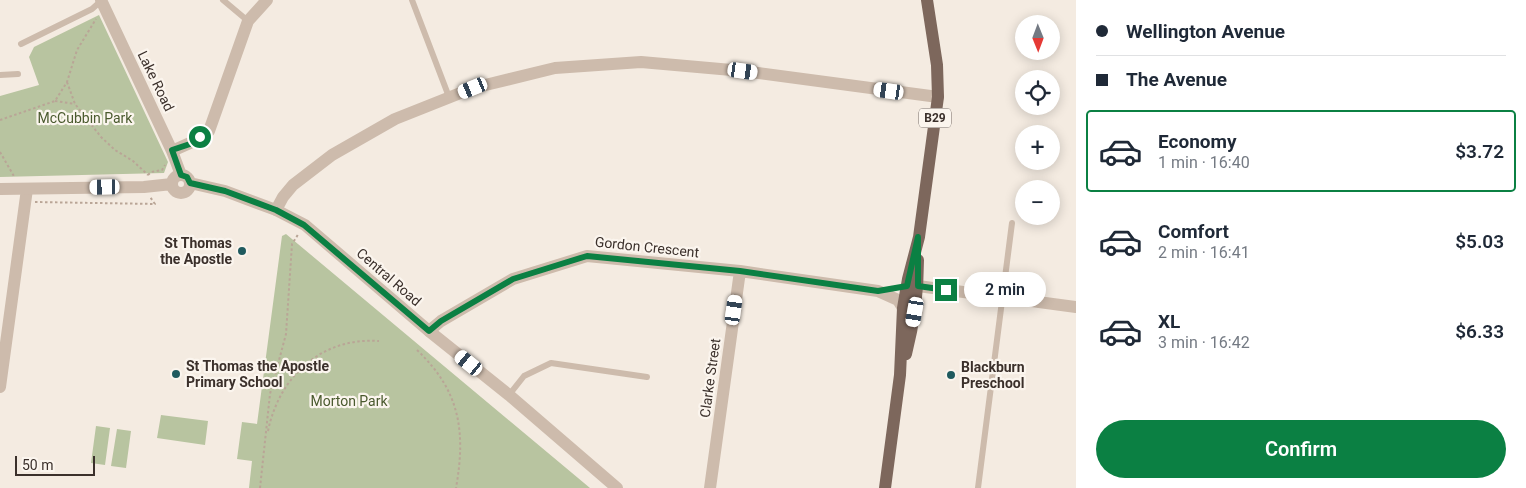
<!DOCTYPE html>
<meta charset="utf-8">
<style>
:root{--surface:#fff;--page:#f6f6f7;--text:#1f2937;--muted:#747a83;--line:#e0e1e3;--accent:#0b8043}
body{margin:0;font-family:Roboto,sans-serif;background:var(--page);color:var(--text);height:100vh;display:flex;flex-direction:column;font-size:19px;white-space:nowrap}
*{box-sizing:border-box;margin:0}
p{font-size:16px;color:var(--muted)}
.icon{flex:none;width:28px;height:28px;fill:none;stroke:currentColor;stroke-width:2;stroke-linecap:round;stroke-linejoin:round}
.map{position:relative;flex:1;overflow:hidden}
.drawer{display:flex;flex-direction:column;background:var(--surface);width:450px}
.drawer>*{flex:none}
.hud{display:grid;align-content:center;height:110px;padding:0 20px;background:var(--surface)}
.needle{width:32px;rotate:179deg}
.tools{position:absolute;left:1015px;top:15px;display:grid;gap:10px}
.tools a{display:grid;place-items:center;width:45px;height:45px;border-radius:50%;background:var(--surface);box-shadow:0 2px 12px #0003;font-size:25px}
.scale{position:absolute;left:15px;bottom:12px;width:80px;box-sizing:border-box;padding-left:5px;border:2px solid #3b302b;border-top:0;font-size:14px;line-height:18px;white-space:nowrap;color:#3b302b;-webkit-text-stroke:4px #fbf5ee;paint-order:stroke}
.end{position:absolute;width:22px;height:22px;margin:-11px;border:6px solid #0b8043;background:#fff;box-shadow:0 0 0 2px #fff}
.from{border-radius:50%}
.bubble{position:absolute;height:35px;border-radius:18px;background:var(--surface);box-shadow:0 2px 12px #0003;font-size:16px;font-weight:600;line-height:35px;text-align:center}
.car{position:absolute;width:15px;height:30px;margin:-15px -8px;border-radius:6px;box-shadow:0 0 4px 1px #0007;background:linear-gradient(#fff 24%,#345 0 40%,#fff 0 76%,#345 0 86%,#fff 0)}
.hud b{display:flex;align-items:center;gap:18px;height:48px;font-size:19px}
.hud b+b{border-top:1px solid var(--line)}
.hud i{width:12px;height:12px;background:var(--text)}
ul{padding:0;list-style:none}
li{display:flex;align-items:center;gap:15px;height:82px;margin:0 10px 8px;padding:0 10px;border:2px solid transparent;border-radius:5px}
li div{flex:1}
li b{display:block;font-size:19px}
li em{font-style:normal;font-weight:600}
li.on{border-color:var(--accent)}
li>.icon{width:45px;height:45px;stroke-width:1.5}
.cta{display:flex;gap:10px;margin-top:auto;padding:10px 20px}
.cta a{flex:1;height:58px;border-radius:30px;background:var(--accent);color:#fff;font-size:20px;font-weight:600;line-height:58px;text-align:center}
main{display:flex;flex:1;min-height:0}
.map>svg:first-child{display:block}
.green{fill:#b8c4a0}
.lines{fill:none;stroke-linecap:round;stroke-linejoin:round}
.path{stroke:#b9a596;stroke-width:2;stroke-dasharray:2.5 2.5;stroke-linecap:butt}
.service{stroke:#cdbbac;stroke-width:6}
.minor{stroke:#cdbbac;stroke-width:12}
.tertiary{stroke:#cdbbac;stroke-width:12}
.primary{stroke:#7d675c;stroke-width:12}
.route{stroke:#0b8043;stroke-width:6}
.poi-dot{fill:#1f5a5e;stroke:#fbf5ee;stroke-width:2}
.labels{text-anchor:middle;stroke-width:4.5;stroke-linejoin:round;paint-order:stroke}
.shield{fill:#fbf5ee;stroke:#756b66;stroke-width:1}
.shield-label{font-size:12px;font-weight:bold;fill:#3b302b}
.street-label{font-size:14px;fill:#3b302b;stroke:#fbf5ee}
.park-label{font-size:14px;fill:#4a5a2e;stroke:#fbf5ee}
.poi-label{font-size:14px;font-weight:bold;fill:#3b302b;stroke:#fbf5ee;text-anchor:start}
</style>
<main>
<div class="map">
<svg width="1076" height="488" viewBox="0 0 1076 488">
<rect width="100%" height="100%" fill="#f4ebe1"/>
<path class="green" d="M99,15L168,162L164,173L0,177V96L39,85L29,57L34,47Z
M286,234L590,488H249L252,461L237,459L242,422L257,424L282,236Z
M161,415L208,421L205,445L157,438Z
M96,426L110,428L105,465L91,463Z
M117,429L131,431L126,468L111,466Z"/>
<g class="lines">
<path class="path" d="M67,82L75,104L101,137L115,150L133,161L148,175
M55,101L75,104
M0,120L55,101L67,82L77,50L96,19
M0,152L15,178
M148,175L151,172L162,170L165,165
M35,202L155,204L150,197
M417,350C460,391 466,431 456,488
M268,431C279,377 321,337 379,341
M260,488L270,394L286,334L292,244L299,233"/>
<path class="service" d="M223,0L248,21
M412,0L449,97
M21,44L92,9L101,1
M0,75L18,74
M509,395L524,376L551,363L647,377
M978,488L1012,223"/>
<path class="minor" d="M101,0L172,151L181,175
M172,151L190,143L209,131L248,21L267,0
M276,210L283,197L293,185L332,155L395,119L473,88L555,68L641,62L743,71L938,97
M918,286L1076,307
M429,331L441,321L513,279L587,256L740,271L878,291L898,300L903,308
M0,387L27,189
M710,488L740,271"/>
<path class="tertiary" d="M172 184a9 9 0 1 1 18 0a9 9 0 1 1-18 0Z
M190,183L225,191L276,210L305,225L429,331L509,395L617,488
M0,189L144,187L172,184"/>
<path class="primary" d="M906,354C914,323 918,292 918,260
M885,488L900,375L903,308L908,279L919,237L938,97L937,65L927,0"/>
</g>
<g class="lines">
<path class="route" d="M200,137L190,144L172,150L181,175L187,177L190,183L225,191L276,210L304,225L429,331L441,321L513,279L587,256L740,271L878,291L907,286L918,237V286L946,290"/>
</g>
<g class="poi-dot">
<circle cx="242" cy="251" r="5"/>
<circle cx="176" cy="374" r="5"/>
<circle cx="951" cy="375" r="5"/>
</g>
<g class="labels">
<rect class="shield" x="919" y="108.5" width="32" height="19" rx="4"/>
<g class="shield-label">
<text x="935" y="122">B29</text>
</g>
<g class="street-label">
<text transform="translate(156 81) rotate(64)" y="5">Lake Road</text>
<text transform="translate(647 247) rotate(6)" y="5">Gordon Crescent</text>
<text transform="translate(389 277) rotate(41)" y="5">Central Road</text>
<text transform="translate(710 378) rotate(-82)" y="5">Clarke Street</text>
</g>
<g class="park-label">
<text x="85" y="123">McCubbin Park</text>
<text x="349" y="406">Morton Park</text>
</g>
<g class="poi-label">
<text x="232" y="248" text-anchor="end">St Thomas<tspan x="232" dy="16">the Apostle</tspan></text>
<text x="186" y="371">St Thomas the Apostle<tspan x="186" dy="16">Primary School</tspan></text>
<text x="961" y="372">Blackburn<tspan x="961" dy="16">Preschool</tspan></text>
</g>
</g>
</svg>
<div class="tools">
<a><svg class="needle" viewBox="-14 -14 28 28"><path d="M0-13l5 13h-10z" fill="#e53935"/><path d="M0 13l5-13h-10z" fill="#747a83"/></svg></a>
<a><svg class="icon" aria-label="locate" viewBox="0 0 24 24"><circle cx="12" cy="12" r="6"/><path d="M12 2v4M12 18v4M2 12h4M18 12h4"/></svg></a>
<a>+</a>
<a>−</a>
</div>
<div class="scale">50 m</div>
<i class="end from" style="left:200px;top:137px"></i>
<i class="end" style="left:946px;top:290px"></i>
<div class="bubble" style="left:964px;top:272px;width:82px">2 min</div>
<i class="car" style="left:743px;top:71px;rotate:98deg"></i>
<i class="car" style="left:473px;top:88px;rotate:248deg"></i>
<i class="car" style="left:889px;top:91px;rotate:278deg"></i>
<i class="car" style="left:105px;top:187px;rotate:269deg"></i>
<i class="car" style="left:734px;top:310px;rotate:8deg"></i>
<i class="car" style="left:915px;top:312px;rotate:190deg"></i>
<i class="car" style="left:469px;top:363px;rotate:309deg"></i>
</div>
<section class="drawer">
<div class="hud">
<b><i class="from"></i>Wellington Avenue</b>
<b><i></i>The Avenue</b>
</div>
<ul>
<li class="on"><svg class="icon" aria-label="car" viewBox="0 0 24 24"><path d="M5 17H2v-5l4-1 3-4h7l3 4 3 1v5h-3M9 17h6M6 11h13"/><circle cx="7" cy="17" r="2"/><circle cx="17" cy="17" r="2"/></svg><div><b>Economy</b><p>1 min · 16:40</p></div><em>$3.72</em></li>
<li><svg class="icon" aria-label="car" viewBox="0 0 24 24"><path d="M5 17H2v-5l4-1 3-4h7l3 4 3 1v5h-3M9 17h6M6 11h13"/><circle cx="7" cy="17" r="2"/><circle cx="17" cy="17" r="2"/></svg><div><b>Comfort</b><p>2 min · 16:41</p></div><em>$5.03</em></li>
<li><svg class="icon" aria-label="car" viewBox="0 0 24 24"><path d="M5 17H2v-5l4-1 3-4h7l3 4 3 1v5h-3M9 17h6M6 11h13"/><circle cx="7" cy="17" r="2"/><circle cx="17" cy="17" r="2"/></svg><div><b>XL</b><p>3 min · 16:42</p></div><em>$6.33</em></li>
</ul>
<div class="cta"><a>Confirm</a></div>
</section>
</main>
